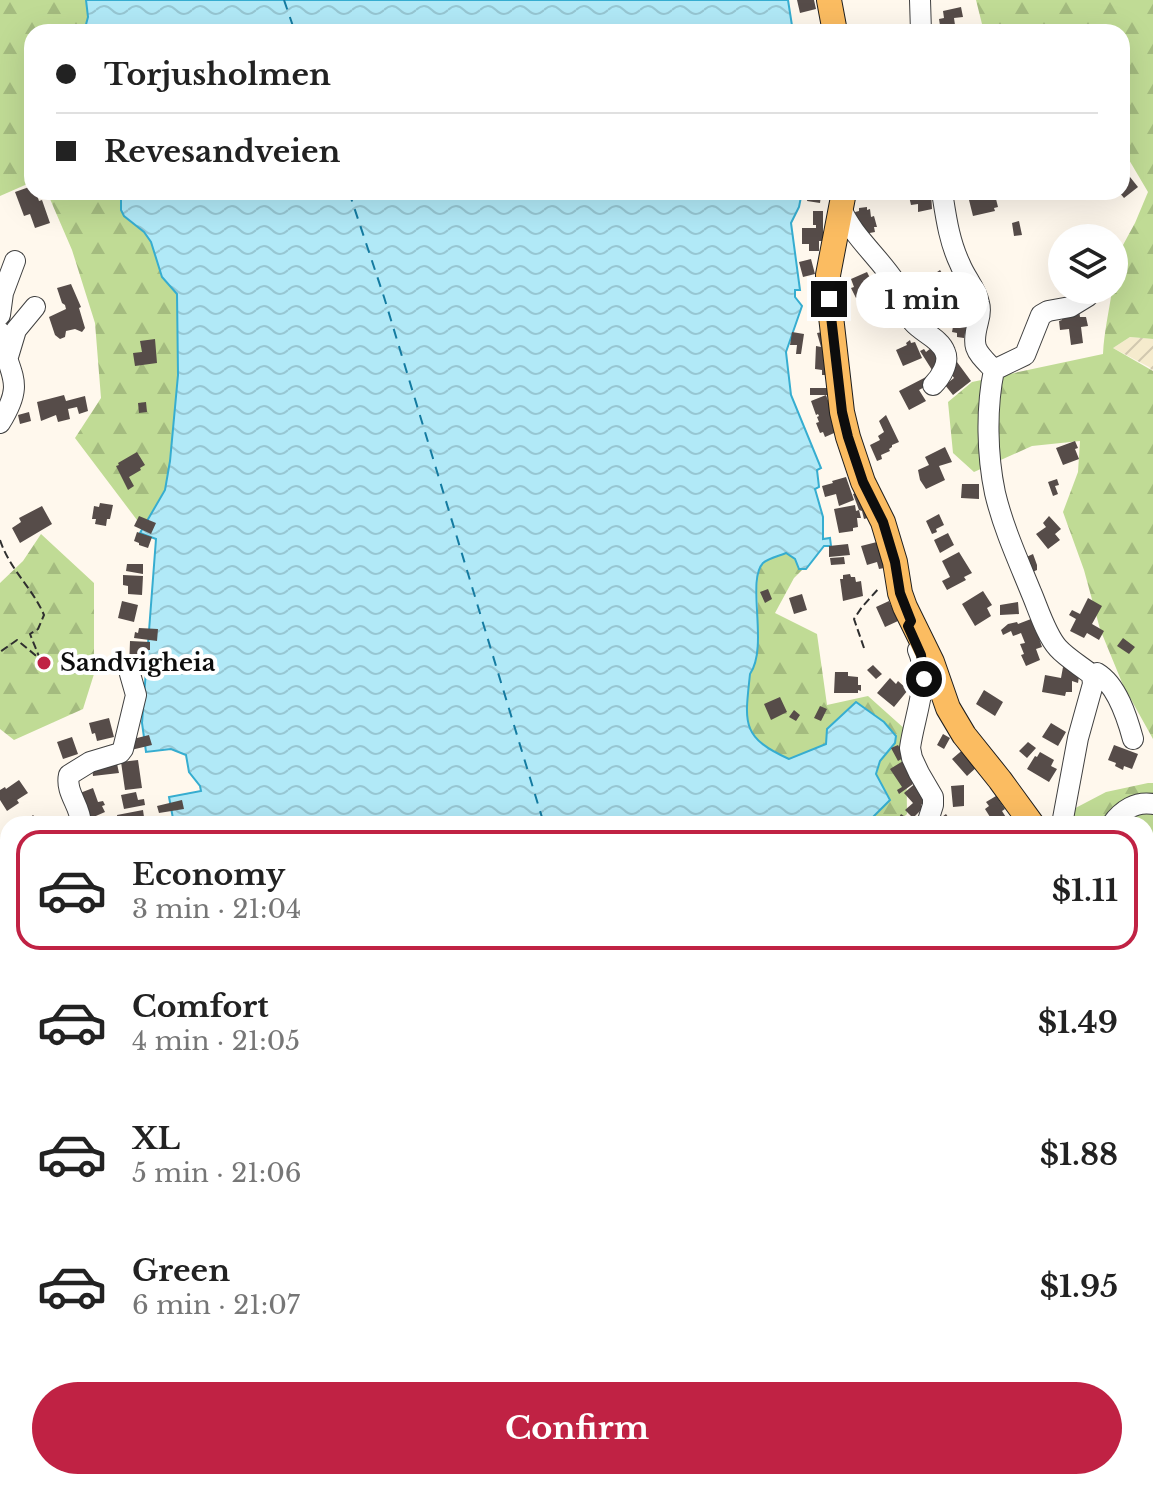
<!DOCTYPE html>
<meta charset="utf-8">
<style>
:root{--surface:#fff;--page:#f6f6f6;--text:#222;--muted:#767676;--line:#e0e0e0;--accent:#c02244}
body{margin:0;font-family:"Libre Baskerville",serif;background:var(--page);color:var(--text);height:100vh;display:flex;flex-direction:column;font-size:30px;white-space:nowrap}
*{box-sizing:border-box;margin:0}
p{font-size:26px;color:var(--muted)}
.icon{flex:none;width:44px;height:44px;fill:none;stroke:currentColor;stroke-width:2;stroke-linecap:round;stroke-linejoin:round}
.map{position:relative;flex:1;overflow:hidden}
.drawer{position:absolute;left:0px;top:816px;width:1154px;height:674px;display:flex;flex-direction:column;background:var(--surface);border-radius:24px 24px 0 0;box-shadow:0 8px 32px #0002}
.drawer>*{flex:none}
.guide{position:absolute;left:24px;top:24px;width:1106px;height:176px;border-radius:24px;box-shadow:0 8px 32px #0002;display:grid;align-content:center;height:176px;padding:0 32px;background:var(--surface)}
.buttons{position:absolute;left:1048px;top:224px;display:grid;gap:16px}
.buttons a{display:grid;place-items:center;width:80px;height:80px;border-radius:50%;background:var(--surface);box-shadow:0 8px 32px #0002;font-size:40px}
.end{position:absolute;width:36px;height:36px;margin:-18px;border:10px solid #0d0d0d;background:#fff;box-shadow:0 0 0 4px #fff}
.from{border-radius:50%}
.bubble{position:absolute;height:56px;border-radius:28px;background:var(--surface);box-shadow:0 8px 32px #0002;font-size:26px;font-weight:700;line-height:56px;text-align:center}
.guide b{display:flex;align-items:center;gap:28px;height:76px;font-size:30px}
.guide b+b{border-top:2px solid var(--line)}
.guide i{width:20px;height:20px;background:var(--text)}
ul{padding:14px 0 0;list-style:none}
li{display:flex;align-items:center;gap:24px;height:120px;margin:0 16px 12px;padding:0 16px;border:4px solid transparent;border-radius:24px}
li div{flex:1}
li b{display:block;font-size:30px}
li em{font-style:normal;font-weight:700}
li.selected{border-color:var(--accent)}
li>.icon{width:72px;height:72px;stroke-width:1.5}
.cta{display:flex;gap:16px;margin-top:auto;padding:16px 32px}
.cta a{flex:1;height:92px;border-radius:48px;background:var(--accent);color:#fff;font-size:32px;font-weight:700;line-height:92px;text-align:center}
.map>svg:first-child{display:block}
.farmland{fill:url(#farmland-furrows)}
.forest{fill:url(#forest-firs)}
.water{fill:url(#water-waves);stroke:#36add0;stroke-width:2}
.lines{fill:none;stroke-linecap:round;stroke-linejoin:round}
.ferry{stroke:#147ba1;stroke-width:2;stroke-dasharray:10 8;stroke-linecap:butt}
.building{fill:#564c49}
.minor-casing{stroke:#404040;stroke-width:22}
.major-casing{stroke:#1e1e1e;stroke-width:26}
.path{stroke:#2f2f2f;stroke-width:2;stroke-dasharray:8 4;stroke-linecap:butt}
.minor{stroke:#fff;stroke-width:20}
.major{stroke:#fbbc61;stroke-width:24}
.route{stroke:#0d0d0d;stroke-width:10}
.poi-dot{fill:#c02244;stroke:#fff;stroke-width:3}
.labels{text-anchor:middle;stroke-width:8;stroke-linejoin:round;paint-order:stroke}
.poi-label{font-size:24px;font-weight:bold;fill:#0d0d0d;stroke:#fff;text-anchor:start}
</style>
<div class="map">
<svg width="1153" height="1489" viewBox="0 0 1153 1489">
<defs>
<pattern id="farmland-furrows" width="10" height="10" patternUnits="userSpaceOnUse" patternTransform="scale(2)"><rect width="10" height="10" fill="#f5ebcd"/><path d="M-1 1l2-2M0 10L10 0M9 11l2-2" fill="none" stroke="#d1c8af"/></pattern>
<pattern id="forest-firs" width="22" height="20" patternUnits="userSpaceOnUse" patternTransform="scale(2)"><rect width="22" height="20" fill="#c0db95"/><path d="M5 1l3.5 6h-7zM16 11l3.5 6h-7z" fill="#a4bb7f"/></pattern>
<pattern id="water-waves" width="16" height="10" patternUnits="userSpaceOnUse" patternTransform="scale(2)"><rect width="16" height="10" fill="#b1e9f7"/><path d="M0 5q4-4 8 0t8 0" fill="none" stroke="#97c7d3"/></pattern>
</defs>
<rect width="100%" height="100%" fill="#fff8ed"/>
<path class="farmland" d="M1130,337L1153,339V371L1149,367L1113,348Z"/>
<path class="forest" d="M0,0H86L88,17L84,32H32V182L0,196Z
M976,0H1153V339L1130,337L1113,348L1153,371V739L1123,685L1100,629L1084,570L1063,512L1078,472L1080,441L1032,446L974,472L953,453L948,402L972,382L1103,354C1104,332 1109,312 1112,290H1114L1117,256L1135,223L1148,192L1122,148V32H984Z
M47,192H121L124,216L144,232L151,242L162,277L177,294L178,375L170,461L165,489L143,528L75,438L101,398L95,323L72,250Z
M41,534L94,583V674L83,709L14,740L0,729V583L23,561Z
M786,553L795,559L799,568L803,569L794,578L775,613L817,634L827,705L868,696L906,730L907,814L896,824H864L880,761L895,743L826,744L789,759C774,752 758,746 750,729C737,698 759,646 758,612C758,597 755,584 760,568C764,559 777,556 786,553Z
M1148,783H1153V1132L1146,1123V824H1045L1106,792Z
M8,1194V1288L0,1275V1200Z
M186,1482H242V1489H182Z"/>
<path class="water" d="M86,0H788L793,32H84L88,17Z
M121,192H802L799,207L791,223L800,290H795V297L802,306L786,352L791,395L821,468L817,470L819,487L815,489L823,517V539L830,538L831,546H824L806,569H799L795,559L786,553C779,556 768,558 763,563C746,581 769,646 750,674C745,722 740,737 789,759L826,744L827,729L856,702L884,722L896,736L895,743L880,761L876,774L890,800L872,818L865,819L864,824H174L169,797L201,791L200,786L189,772L186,755L171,749L146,752L142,723L156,539L140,533L165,490L170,461L178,375L177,294L162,277L151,242L144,232L124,216L121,210Z
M1146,1123L1153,1132V1489H419L418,1482H1146Z"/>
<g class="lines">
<path class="ferry" d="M284,0L295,32
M349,192L384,297L544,824
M795,1482L798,1489"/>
</g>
<path class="building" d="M797,0H814L816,9L800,13Z
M961,7L963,17L954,18L956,32H941L939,19L944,18L943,11Z
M1122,167L1138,187L1124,198L1119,192H1122Z
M32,186V192H36L39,201L42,200L50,223L35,228L30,214L24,216L15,192Z
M908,192H931L932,209L918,212V204L911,205Z
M976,192H990L992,200L996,199L998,207L994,208L995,211L973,216L969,200L978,198Z
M815,194L821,195L820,203L807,201L808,195L815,196Z
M867,207V210L870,209L871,217L874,216L877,227H874L875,232L859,235L855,212L859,211V208Z
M813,211H823V241H819V251H809V244H802V228H816V225H813Z
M1019,221L1022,235L1014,236L1012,223Z
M811,259L815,274L803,277L799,262Z
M940,270L951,287L934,297L924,281Z
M867,272L870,278L874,276L879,287L891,282L898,297L883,304L877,291H875L878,297L862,304L859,297L856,298L851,288L854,287L851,279Z
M71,284L81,307L79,308L85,328L82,332L75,329L66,331L65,337L60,339L55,335L49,317L66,309L65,305L62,303L57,288Z
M1079,310L1080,317H1086L1088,326L1081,327L1083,343L1071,345L1069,329L1060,330L1059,321L1062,320L1061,313Z
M955,316L968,318L964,338L957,337V333L952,332Z
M828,331L831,375H822V370L815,369L816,346L821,347L817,333Z
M792,332L804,334L801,354H796L797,345H790Z
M155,339L157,363L135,366L133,353L142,352L140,341Z
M910,340L911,343L915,342L922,358L903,366L896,350L907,345L906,343Z
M931,348L942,362L932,370L920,351L924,349L926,352Z
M957,362L971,381L953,395L945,385L954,378L948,369Z
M926,377L930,384L919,390L926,401L909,410L899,391Z
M810,388H827V395H810Z
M64,395L66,401L85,396L88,411L79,414L77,407L68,409L70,419L58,422L56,415L41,421L37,402Z
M826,395L831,409L829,410L830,412L841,430L825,437L823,432L820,433L816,423L819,422L817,417L819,416L818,414L816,415L811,401Z
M146,402L147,412L139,413L138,403Z
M29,412L31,421L20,424L18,415Z
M886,415L899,442L892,445V447L889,449L890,451L881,455L882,459L877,461L870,445L880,440L878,436L884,432L879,421Z
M1075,441L1078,448L1075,449L1079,459L1063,465L1056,448Z
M945,447L952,462L939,466L945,480L926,489L920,480L918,470L929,465L925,457Z
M137,452L145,465L140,468L141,470L129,477L134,486L128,490L116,466L119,465L118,463Z
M846,477L854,500L839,506L836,494L825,497L822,486L833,483L832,481Z
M1057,479L1059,485L1055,486L1058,494L1053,496L1048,482Z
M962,484H979V499L961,498Z
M863,490L874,516L864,519L862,511L859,510L861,518H857L858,527L853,528V531L839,533L834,509L855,505L856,511L859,510L853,494Z
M100,503L113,505L110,519H107L106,526L95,524L96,519H92L94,506L99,507Z
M42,506L52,524L20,543L12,528L21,522L19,518Z
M939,514L944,525L936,529L937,532L932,534L926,521Z
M139,516L156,523L151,534L134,526Z
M1049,516L1061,529L1055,534L1060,540L1048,549L1036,534L1046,527L1043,523Z
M137,532L152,537L148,548L139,545V543L134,541Z
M948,533L954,545L940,553L934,540Z
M881,541L889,567L879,569L877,562L867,565L861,546Z
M848,544L850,555L829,557V546Z
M959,552L972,573L964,577L966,580L947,590L942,581L950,577L942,561Z
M1033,554L1037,565V570L1028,574L1022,559Z
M844,557L845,564L831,565L830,558Z
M127,564H143V574L126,571Z
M850,574L851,577H855L856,582L861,581L863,596L843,601L840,579H843V575Z
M123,575L143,576L142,595L128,594V586L123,585Z
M768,589L772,599L765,603L760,592Z
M983,591L992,605L987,608L991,616L975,626L962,604Z
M802,594L807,610L794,614L789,598Z
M1088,598L1102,606L1092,624L1104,631L1099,640L1087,633L1084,638L1070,631L1076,619L1069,615L1072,610L1080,614Z
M122,601L138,605L134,622L118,618Z
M889,601L898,621L885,627L876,607Z
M1018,602L1019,614L1000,615V605Z
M1031,619L1036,632L1038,631L1041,637L1039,638L1042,647L1036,649L1040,660L1026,666L1021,655L1024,654L1020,644L1025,643L1021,633L1013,636L1011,631L1003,635L1001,630L1008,624L1017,622L1018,624Z
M139,628L158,629L157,641L134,638L135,632L138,633Z
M1123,638L1135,647L1129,654L1117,646Z
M130,641L150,642V650H144V669H129Z
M873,665L882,674L876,679L867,670Z
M1063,667L1080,670L1078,683L1072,681V692H1066L1065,696L1042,692L1045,675L1061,678Z
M835,672H848V676L858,677V685H861V691L858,690V693H834Z
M890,678L896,684L898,681L908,690L894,707L877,693Z
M984,690L1003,702L995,716L976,704Z
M780,697L787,712L771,720L764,704Z
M820,706L827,709L821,721L814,718Z
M794,710L800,715L796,721L789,717Z
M109,718L114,737L97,741L95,733L92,734L89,723Z
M1051,723L1066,732L1058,746L1042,737Z
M943,734L950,738L944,749L937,745Z
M149,735L152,745L131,750L129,740Z
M72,737L78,754L63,759L57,742Z
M1028,742L1036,748L1027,758L1019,751Z
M898,745L905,757L898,761L891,748Z
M1114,745L1138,754L1132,769L1124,766L1123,770L1115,766L1116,763L1108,760Z
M966,747L978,766L967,776L952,759Z
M1040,752L1054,760L1051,766L1057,769L1049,782L1027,769L1035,756L1037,757Z
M116,759L119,773L93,776L92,769Z
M138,760L142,788L125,790L121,762Z
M903,761L915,780L912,782L913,784L899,794L897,790L902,787L890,769Z
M19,780L28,793L17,800L19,803L7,811L0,800V790L5,787L6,789Z
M917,782L930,797L921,805L923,807L921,810L913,818L905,810L913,803L904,793Z
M964,785V806L953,807L951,786Z
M93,788L98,802L103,801L105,805L102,806L105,812L89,819L80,793Z
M136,792L138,800L144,799L145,805L124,809L121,795Z
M996,796L1005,809L1002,811L1009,822L1006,824H990L987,819L990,817L985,809L989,806L986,802Z
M182,800L184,809L159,813L157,806Z
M143,810L145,824H129V820L118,822L117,815Z
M901,814L916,824H895Z
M946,814L953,824H932Z
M33,815L40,822L38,824H23Z
M4,906L8,916V930L0,934V907Z
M0,959H3L4,977L0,978Z
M0,1023L8,1025V1043L0,1041Z
M6,1366L8,1383L0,1385V1367Z
M15,1482H41L42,1487L16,1489Z
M271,1482H297L299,1489H273Z"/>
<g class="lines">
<g class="minor-casing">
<path id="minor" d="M920,0L921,32
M942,192C946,217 949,241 960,264C965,277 976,289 979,303C981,310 980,315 978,322C971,349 976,351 994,370
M840,206C852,236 878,256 895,282C903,294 905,312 913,322C922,333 940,338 945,352C950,363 940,378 933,385
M0,315L3,293L15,261
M0,332C8,376 27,380 0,423
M7,360L16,330L35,307
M994,370C986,408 987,455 995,493C1003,527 1018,560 1031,592C1038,608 1046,635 1058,648C1067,658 1081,666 1092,675L1093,684L1078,738L1062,824
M994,370L1025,355L1041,315L1048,311L1070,307L1088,296
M918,650C931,679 914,717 910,748L912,758L919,773L933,797V805L927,824
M1092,675L1097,673C1117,685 1127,717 1133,739
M81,824C81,806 65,793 69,775L90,762L120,753L123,749L136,695L130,674
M1112,824C1122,810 1136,801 1153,804
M0,890L8,886
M0,1279L8,1293
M0,1476L8,1472
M106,1489V1482"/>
</g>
<g class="major-casing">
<path id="major" d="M829,0L835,32
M844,192L828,275L829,299L842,412L848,437L863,482L883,522L895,562L900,593L905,607L932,662L948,708L964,735L1000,780L1032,824
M1146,1016L1153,1018"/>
</g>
<path class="path" d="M0,540C10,570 32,587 44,615L38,629L30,634L40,659L17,640L0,652
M864,648L854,619L862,607L880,587
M322,1482L323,1489"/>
<use href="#minor" class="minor"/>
<use href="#major" class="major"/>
</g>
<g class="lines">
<path class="route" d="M829,299L842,412L848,437L863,482L883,522L895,562L900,593L911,621L908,626L921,655L924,679"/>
</g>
<circle class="poi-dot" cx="44" cy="663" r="8"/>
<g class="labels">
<g class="poi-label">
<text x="60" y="671">Sandvigheia</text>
</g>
</g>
</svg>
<div class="buttons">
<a><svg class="icon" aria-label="layers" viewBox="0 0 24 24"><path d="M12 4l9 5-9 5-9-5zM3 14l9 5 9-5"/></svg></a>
</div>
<i class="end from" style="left:924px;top:679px"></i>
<i class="end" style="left:829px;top:299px"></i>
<div class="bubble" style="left:856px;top:272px;width:132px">1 min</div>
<div class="guide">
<b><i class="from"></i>Torjusholmen</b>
<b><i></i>Revesandveien</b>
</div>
<section class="drawer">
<ul>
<li class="selected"><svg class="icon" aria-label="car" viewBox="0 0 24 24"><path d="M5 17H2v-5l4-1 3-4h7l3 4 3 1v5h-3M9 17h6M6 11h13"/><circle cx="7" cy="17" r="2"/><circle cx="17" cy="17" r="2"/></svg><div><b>Economy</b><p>3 min · 21:04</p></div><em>$1.11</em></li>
<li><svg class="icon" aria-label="car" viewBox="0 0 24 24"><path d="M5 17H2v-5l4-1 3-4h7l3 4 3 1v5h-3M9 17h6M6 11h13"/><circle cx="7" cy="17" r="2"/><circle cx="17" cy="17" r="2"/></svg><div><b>Comfort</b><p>4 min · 21:05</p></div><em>$1.49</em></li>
<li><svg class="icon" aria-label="car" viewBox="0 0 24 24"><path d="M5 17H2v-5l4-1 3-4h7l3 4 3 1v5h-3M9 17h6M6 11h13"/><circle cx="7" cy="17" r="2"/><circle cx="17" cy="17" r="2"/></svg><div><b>XL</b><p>5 min · 21:06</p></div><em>$1.88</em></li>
<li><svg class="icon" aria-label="car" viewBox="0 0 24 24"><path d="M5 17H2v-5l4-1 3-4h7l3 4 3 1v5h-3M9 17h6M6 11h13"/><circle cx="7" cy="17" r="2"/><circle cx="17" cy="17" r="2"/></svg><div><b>Green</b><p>6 min · 21:07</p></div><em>$1.95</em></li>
</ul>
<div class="cta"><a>Confirm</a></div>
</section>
</div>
